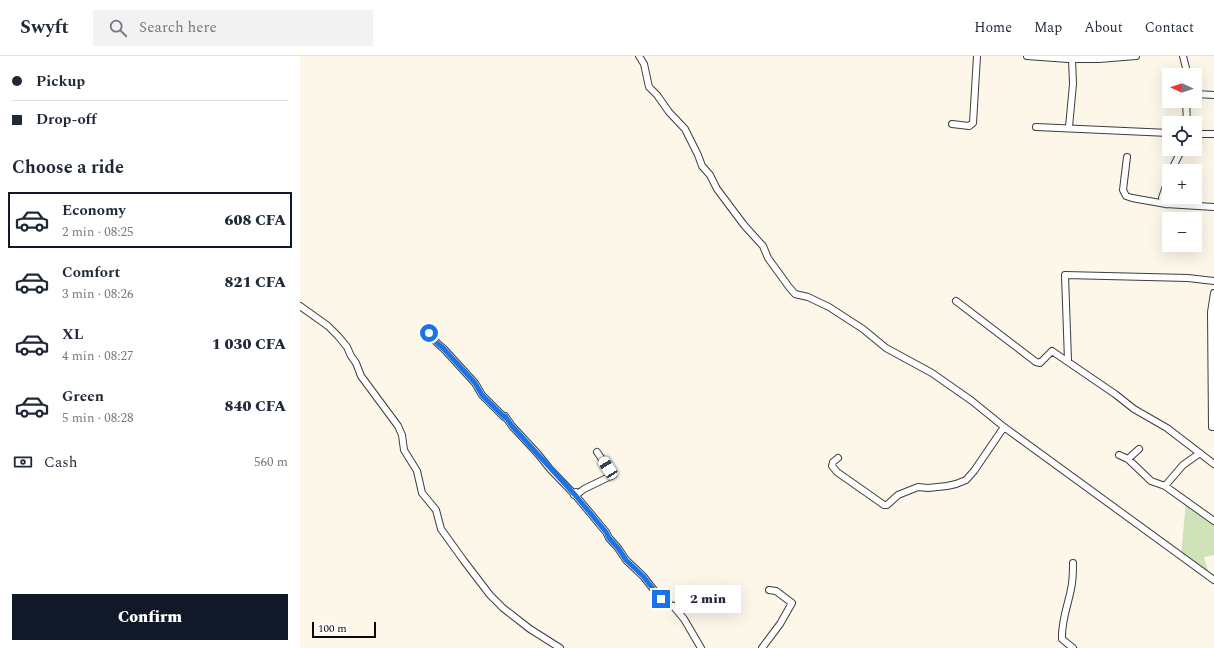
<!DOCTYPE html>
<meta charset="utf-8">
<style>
:root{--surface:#fff;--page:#f2f2f3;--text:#1f2937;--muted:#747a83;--line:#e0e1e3;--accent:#111827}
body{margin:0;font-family:Spectral,serif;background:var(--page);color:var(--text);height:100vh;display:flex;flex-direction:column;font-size:15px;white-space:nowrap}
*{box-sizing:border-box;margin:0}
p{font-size:13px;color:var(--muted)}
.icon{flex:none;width:22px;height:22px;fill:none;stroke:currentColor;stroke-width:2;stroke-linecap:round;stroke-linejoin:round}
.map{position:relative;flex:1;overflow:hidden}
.side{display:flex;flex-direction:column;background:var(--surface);width:300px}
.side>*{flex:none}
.guide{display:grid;align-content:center;height:88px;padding:0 12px;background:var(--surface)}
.needle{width:26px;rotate:274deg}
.buttons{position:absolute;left:862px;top:12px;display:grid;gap:8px}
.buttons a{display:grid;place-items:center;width:40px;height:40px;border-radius:0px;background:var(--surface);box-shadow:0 4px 16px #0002;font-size:20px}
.scale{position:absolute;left:12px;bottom:10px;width:64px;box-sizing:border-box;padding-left:4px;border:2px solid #0a0a0a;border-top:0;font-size:11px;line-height:14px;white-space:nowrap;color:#0a0a0a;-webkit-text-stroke:3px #fff;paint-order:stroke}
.end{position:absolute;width:18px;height:18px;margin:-9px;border:5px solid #1a73e8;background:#fff;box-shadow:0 0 0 2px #fff}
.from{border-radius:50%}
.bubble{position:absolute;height:28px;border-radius:0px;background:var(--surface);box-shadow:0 4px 16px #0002;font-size:13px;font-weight:800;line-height:28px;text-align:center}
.car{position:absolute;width:12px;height:24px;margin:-12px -6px;border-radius:5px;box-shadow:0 0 3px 1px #0007;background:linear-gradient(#fff 24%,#345 0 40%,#fff 0 76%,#345 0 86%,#fff 0)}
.guide b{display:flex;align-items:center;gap:14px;height:38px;font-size:15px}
.guide b+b{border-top:1px solid var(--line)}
.guide i{width:10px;height:10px;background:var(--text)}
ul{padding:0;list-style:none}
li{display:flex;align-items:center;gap:12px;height:56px;margin:0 8px 6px;padding:0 4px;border:2px solid transparent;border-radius:0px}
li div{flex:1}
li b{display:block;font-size:15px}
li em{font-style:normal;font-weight:800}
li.selected{border-color:var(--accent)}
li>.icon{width:36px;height:36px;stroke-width:1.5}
h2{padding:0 12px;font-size:18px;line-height:48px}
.pay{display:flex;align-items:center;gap:10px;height:44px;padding:0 12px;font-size:15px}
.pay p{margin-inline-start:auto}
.cta{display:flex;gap:8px;margin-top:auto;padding:8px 12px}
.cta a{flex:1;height:46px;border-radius:0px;background:var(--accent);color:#fff;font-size:16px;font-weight:800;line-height:46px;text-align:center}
header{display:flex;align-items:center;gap:24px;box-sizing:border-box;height:56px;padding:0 20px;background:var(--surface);border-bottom:1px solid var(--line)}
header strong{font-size:19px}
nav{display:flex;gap:22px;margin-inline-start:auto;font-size:14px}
.search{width:280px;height:36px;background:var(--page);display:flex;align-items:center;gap:10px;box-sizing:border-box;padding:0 14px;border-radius:0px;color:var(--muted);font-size:15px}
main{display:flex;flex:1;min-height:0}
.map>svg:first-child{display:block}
.green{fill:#d0e2b7}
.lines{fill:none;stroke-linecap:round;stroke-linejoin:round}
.minor-casing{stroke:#3d3d3d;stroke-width:8}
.minor{stroke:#fff;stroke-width:6}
.route{stroke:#1a73e8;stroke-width:5}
</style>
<header>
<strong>Swyft</strong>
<div class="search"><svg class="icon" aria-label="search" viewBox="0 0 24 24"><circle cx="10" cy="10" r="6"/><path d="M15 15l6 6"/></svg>Search here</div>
<nav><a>Home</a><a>Map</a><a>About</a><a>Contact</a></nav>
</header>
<main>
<section class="side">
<div class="guide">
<b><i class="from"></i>Pickup</b>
<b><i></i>Drop-off</b>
</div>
<h2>Choose a ride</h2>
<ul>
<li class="selected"><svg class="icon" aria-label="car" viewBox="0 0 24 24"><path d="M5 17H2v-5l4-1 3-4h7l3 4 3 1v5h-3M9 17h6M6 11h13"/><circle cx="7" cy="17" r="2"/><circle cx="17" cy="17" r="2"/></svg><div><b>Economy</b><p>2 min · 08:25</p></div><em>608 CFA</em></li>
<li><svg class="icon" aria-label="car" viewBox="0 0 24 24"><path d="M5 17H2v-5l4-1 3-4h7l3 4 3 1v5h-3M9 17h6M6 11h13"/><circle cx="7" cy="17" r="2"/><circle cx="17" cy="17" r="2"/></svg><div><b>Comfort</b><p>3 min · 08:26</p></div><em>821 CFA</em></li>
<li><svg class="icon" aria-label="car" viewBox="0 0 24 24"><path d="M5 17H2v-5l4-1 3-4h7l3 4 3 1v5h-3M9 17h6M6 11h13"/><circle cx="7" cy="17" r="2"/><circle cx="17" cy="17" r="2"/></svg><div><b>XL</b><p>4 min · 08:27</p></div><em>1 030 CFA</em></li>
<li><svg class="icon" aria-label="car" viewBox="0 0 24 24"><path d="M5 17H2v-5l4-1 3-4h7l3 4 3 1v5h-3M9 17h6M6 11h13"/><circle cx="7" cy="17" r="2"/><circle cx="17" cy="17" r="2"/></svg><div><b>Green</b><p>5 min · 08:28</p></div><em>840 CFA</em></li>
</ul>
<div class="pay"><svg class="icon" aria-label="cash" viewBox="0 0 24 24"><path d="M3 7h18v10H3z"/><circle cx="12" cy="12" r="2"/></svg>Cash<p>560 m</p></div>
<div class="cta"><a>Confirm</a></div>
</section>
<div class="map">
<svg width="914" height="592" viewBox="0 0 914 592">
<rect width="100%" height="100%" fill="#fcf7e9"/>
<path class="green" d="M886,445L914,464V499L904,501L910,522L881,500Z"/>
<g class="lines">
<g class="minor-casing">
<path id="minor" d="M339,0L344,8L349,31L357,39L369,56L385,73L398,99L402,110L410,119L417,133L444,169L463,190L468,202L489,231L495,238L508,241L529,251L563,273L586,292L632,317L672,345L704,371L914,524
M727,0L768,3H799L836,0
M883,0L886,12V19
M895,38L914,39
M886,45L887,67
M652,68L669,70L673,67L677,0
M736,71L869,77
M769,71L773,28L772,3
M895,78H914
M827,101L823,134L826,140L832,142L866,148L914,151
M871,115L882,93
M866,148L862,142L869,121
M914,237L911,256L912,371H914
M656,245L736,306L740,307L752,295L815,338L834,353L867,372L914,408
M0,250L28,270L38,280L47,291L51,300L56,307L61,320L98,370L102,379L104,394L117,415L122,437L136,454L141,473L164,505L190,539L203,552L230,573L260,592
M126,273L137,287L144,293L175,327L182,339L204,361L205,360L212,370L238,398L250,413L276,440L306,476L309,482L318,492L326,504L343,520L361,543L374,551L384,563L401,592
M768,305L765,219L888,222L914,225
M819,399L828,403L851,425L865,430L914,465
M538,402L533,406L532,410L537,416L584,449H587L598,439L618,431L628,432L647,430L656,428L666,424L674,415L704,371
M828,403L839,393
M865,430L883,409L900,397
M274,439L276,436L279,437L284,433L313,419L297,396
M773,507C773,516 773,525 771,533C768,549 761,566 762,583L773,592
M374,551L381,546L400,538
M462,592L480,568L492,547L476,535L469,534"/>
</g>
<use href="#minor" class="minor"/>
</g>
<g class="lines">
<path class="route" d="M129,277L137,287L144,293L175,327L182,339L204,361L205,360L212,370L276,440L306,476L309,482L318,492L326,504L343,520L361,543"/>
</g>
</svg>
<div class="buttons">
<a><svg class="needle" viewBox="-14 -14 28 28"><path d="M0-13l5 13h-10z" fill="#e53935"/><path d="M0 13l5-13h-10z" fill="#747a83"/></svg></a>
<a><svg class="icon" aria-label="locate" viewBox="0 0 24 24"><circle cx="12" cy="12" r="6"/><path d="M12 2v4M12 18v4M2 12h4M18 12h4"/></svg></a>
<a>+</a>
<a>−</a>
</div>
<div class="scale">100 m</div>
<i class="end from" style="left:129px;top:277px"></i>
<i class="end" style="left:361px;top:543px"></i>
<div class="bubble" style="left:375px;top:529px;width:66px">2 min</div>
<i class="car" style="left:308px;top:412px;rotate:327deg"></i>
</div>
</main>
